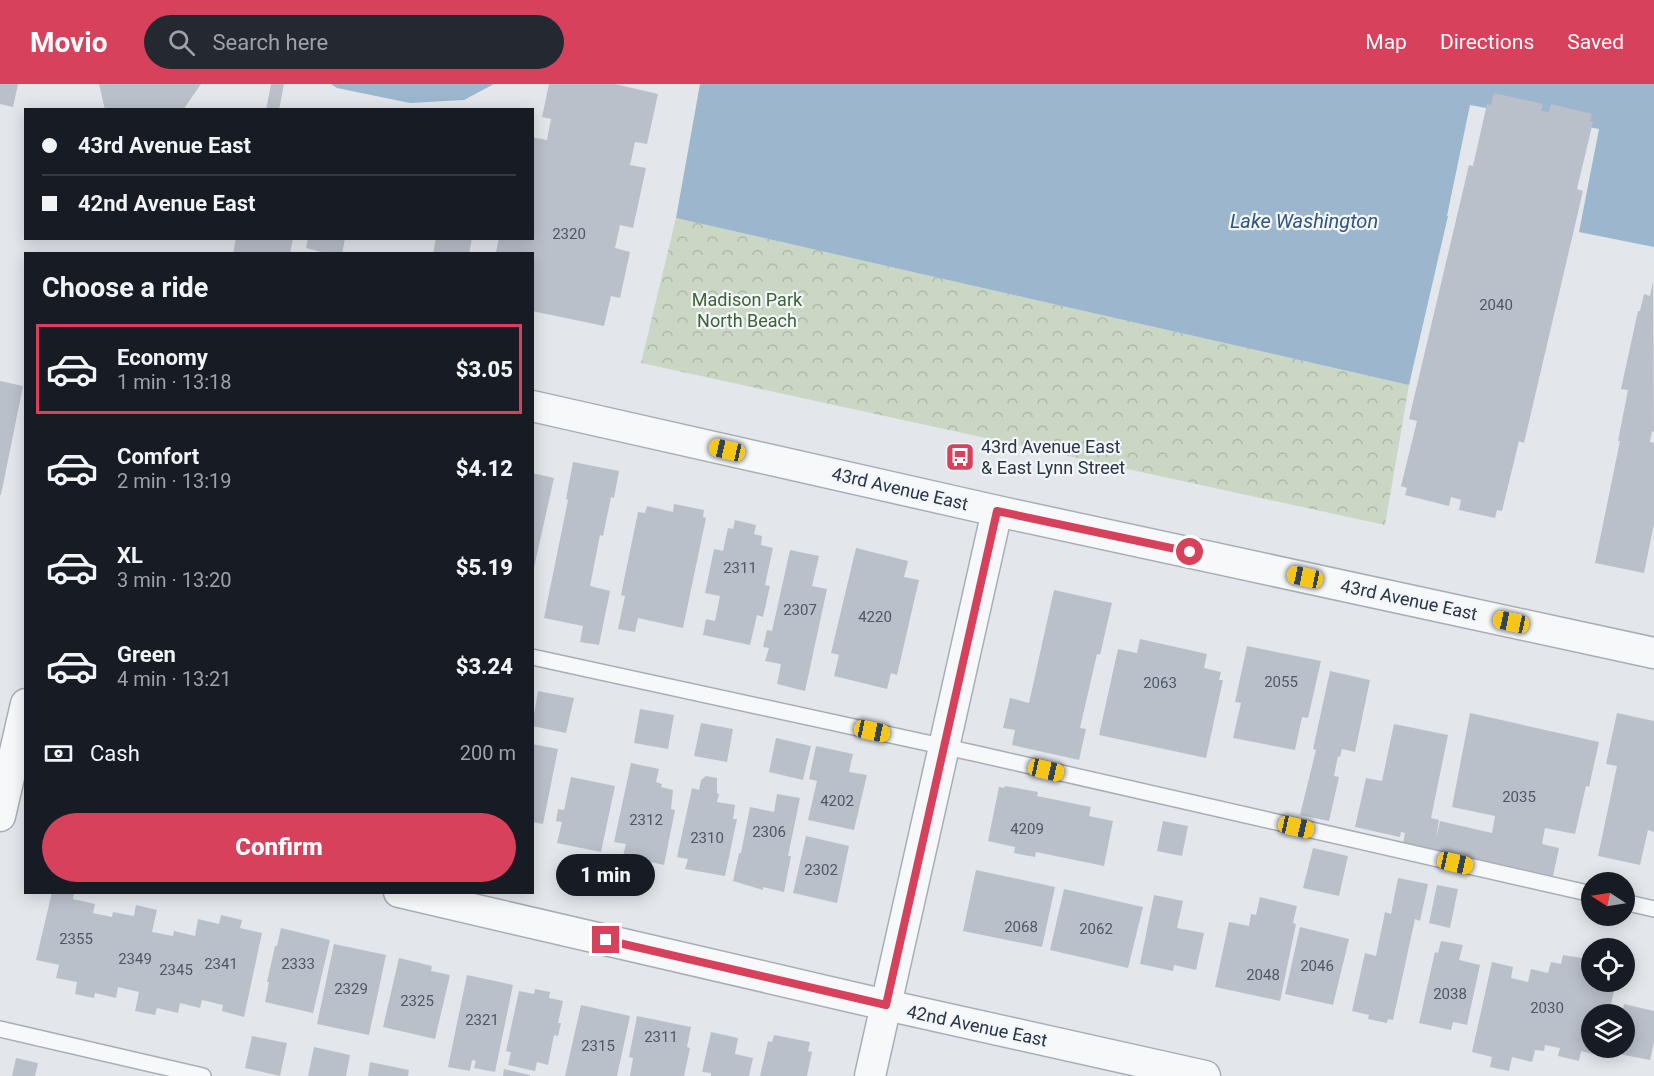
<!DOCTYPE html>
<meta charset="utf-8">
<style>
:root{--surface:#171b24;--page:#242831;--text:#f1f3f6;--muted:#9ea1a6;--line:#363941;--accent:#d8415c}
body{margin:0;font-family:Roboto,sans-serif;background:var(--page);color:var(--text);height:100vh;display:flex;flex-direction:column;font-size:22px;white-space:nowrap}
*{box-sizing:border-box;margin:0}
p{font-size:20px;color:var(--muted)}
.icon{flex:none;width:33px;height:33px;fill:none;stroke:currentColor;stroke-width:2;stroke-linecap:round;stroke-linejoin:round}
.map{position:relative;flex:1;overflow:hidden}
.panel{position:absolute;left:24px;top:168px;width:510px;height:642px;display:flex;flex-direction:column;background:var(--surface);border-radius:0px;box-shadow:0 3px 15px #0003}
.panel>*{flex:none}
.hud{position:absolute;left:24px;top:24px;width:510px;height:132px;border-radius:0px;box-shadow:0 3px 15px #0003;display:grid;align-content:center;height:132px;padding:0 18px;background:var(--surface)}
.needle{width:39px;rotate:282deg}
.buttons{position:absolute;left:1581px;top:788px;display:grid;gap:12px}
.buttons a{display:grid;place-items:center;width:54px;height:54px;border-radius:50%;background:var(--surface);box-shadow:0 3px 15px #0003;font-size:30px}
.end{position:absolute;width:27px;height:27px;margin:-14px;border:8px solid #d8415c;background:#fff;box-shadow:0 0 0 3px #fff}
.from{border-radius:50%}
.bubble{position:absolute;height:42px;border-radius:21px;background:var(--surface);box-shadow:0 3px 15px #0003;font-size:20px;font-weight:800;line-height:42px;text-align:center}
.car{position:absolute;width:18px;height:36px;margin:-18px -9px;border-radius:8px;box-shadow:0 0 4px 2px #0007;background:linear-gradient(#f5c518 24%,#345 0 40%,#f5c518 0 76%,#345 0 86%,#f5c518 0)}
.hud b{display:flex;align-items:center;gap:21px;height:57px;font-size:22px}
.hud b+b{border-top:2px solid var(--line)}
.hud i{width:15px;height:15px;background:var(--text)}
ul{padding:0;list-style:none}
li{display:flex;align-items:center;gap:18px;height:90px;margin:0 12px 9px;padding:0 6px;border:3px solid transparent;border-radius:0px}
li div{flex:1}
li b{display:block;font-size:22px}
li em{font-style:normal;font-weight:800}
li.current{border-color:var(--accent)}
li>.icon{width:54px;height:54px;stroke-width:1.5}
h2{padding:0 18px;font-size:27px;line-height:72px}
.pay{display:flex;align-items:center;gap:15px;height:66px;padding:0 18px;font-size:22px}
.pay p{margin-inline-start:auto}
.primary-button{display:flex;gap:12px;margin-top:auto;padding:12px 18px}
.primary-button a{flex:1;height:69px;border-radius:36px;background:var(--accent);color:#fff;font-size:24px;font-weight:800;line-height:69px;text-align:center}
header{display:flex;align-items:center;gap:36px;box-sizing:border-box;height:84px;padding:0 30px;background:var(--accent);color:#fff}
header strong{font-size:28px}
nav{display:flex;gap:33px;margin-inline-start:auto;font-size:21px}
.search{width:420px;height:54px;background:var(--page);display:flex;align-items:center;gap:15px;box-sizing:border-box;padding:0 21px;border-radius:33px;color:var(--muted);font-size:22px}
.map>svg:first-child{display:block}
.park{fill:url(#park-crowns)}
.water{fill:#9cb6ce}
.pier{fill:#e3e7ec}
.building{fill:#bac0ca}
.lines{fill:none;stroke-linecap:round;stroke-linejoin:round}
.lane-casing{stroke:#a7aeb7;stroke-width:18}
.street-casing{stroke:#a7aeb7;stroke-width:33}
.lane{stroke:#f6f8fa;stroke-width:15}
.street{stroke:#f6f8fa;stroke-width:30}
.route{stroke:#d8415c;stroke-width:8}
.labels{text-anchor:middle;stroke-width:4.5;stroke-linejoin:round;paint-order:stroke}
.number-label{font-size:15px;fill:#4d5867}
.park-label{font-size:18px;fill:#3f6336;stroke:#f3f6f9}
.poi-label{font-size:18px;fill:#293546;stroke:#f3f6f9;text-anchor:start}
.street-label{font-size:18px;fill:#293546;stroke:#f3f6f9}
.water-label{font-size:20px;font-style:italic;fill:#30557d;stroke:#f3f6f9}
</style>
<header>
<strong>Movio</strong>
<div class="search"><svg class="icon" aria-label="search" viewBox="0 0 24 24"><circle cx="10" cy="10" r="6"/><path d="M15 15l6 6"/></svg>Search here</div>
<nav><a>Map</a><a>Directions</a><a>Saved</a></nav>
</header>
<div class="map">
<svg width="1654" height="992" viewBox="0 0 1654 992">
<defs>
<pattern id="park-crowns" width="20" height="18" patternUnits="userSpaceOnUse" patternTransform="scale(1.5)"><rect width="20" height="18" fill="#c9d7c4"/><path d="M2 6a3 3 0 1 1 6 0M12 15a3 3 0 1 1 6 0" fill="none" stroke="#adb9aa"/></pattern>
</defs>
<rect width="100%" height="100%" fill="#e3e7ec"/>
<path class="park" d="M676,134L1409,301L1385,441L641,279Z"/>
<path class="water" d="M331,0H494L464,16L410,19L337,4Z
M700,0H1654V174L1448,132L1409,301L676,134Z"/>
<path class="pier" d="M1470,21L1599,45L1579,148L1654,163V176L1447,132Z"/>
<path class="building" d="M0,0H18L13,23L0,20Z
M99,0H201L183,26H105Z
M271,0H284L279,26H266Z
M549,0H615L658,10L647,60L635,58L630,81L646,84L633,144L620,141L615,164L630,168L620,214L611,212L604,242L532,227V170H504L496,168L499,154H532V53L547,56L551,35L542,33Z
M1494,9L1543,20L1541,27L1549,28L1551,20L1592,30L1590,37L1593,38L1577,105L1583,107L1524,359L1519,357L1502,427L1497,426L1495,434L1459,426L1461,416L1451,413L1449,422L1405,411L1407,404L1401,402L1417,337L1409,335L1469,81L1473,82L1487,20L1491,21Z
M236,154H293L290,170H233Z
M308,154H345L342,170H329L306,164Z
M436,154H472L469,170H433Z
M1653,198L1654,348L1652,347L1650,358L1654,359V440L1644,489L1595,479L1620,357H1618L1628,306L1621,305L1638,227H1640L1644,210L1650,212Z
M0,297L23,302L1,411H0Z
M573,378L619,387L614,414L611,413L603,452L600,451L590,502L610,507L599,561L580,558L583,542L544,534L568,416L566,415Z
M532,389L554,394L533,488H532Z
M674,420L704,426L703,433L706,434L683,544L638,534L635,548L618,545L625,512L621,511L638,428L645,429L647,422L673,428Z
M735,436L756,441L754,450L762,452L761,461L773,464L765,501L770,502L763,533L757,531L750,561L703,551L706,535L715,537L720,512L705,509L714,465L723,467L728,444L733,445Z
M856,464L908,477L904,493L919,496L897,591L891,589L887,605L834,592L839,571L831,569Z
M790,466L819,472L812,502L827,505L805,607L777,600L781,580L765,577L769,564L763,563L767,546L772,547Z
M1054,506L1112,519L1100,571L1097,570L1080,644L1086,645L1079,676L1012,661L1015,646L1003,644L1010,614L1029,619Z
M1140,555L1207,570L1204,584L1221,588L1219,596H1223L1206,674L1099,651L1118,565L1137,569Z
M1247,562L1321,577L1308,634L1302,633L1295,666L1233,654L1241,619L1235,618Z
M1330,587L1370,596L1355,668L1342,665L1340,673L1338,672L1334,692L1339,693L1329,737L1300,731L1316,666L1313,665Z
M538,607L574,614L566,649L532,642Z
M640,625L674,631L668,665L634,659Z
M1470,629L1599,658L1589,703L1586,702L1575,750L1545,744L1542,760L1559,764L1553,792L1433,765L1432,770L1402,764L1405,749L1401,748L1400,753L1355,743L1366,694L1382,697L1394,640L1448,651L1431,734L1439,736L1436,755L1440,737L1492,749L1495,732L1452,723Z
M1617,629L1654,637V748L1648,746L1640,781L1598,772L1617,682L1606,680Z
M701,639L733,645L727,678L694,672Z
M776,654L811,662L803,696L769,688Z
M532,660L558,665L543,740L532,738Z
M816,662L853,670L849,688L867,691L854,746L808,736L817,697L809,695Z
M631,679L659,685L656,698L662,700L661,703L673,706L671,725L675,726L664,781L623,772L626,760L614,758Z
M706,692L717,694V709L719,710L717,718L735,721L733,735H737L725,792L685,785L688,775L677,773L692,704L699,706L701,696Z
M571,693L615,702L601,768L557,759L562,738L556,737L558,725L564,726Z
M1005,702L1038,708L1037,712L1091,723L1089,732L1113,737L1104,782L1036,768L1035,773L1014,769L1015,763L988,757L999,703L1004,704Z
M777,710L800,714L788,772H791L784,808L763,803V806L733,797L739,769H741L750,723L774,728Z
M1163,737L1188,742L1182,772L1157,767Z
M806,752L849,762L837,819L793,809Z
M1313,764L1348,772L1339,812L1303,804Z
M976,786L1055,803L1042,863L963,847Z
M1398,794L1428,800L1420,837L1415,835L1393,936L1388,935L1387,939L1368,935L1369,931L1352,927L1365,869L1376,872L1385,828L1391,830Z
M1437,801L1458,805L1450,844L1429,839Z
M1064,805L1143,823L1128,884L1050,866Z
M52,808H74L73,815L95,820L93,829L112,833L113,828L134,832L136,821L157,826L152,848L173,852L174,847L195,852L198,835L219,840L221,831L242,836L240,844L262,849L244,933L222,927L223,921L202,916L200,924L180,919L178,929L157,924L155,931L135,927L139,908L118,903L116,914L95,909L94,914L75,910L77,898L56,894L59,881L36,876Z
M1154,811L1183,817L1177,844L1204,849L1196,886L1174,881L1173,887L1140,880Z
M1260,813L1297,822L1293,839L1296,840L1280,917L1215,903L1229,838L1249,842L1251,830L1256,831Z
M1300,843L1349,855L1333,921L1285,910Z
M281,844L330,856L313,929L265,918L269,898H267L275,862H277Z
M1441,857L1463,861L1459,876L1480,881L1467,941L1453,938L1451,946L1419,939L1435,868L1438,869Z
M334,860L386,871L369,951L317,940Z
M1563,871L1582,874L1580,881L1592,884V897H1616L1609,930H1592V963H1602L1600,972L1581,967L1579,977L1558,972L1560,964L1545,961L1544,967L1535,966L1532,978L1512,973L1509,987L1490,983L1492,973L1472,968L1492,878L1513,883L1511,894L1528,898L1531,885L1548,889L1551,878L1561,880Z
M399,874L432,882L431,887L450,891L435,955L383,943Z
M467,891L513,901L495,988L474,984L476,977L472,976L470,987L448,983Z
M535,905L550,908L549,914L563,917L558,939H561L558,952L554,951L548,981L537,978L535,987L508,981L511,968L506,967L519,907L534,910Z
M1624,920L1654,927V958L1650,976L1614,969L1615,963H1624V930H1622Z
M581,921L630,932L617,992H565Z
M637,932L691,943L687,963L690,964L684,992H630L633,974L629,973Z
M711,948L738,954L735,970L753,974L749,992H711V989L702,988Z
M774,951L810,958L808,967L812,968L807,992H760L768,957L772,958Z
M252,952L287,959L280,992L245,984Z
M314,963L350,971L346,992H308Z
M16,974L38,979L35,992H12Z
M370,978L409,986L408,992H368Z
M504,985L530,991V992H503Z"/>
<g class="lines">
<g class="lane-casing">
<path id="lane" d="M532,573L978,670L1592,810
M1624,818L1654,825
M0,945L203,992"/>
</g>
<g class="street-casing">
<path id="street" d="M532,322L997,427L1654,569
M0,732L26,620
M399,808L886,921L1205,992
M870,992L997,427"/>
</g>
<use href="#lane" class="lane"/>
<use href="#street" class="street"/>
</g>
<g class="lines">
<path class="route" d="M606,856L886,921L997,427L1190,468"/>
</g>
<defs>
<g id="bus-square" transform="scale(1.5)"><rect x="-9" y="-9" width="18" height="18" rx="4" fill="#d8415c" stroke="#f3f6f9"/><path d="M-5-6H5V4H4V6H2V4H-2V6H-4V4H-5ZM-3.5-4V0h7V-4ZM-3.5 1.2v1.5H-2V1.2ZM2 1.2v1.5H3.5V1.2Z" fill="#fff"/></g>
</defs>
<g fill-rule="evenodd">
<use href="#bus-square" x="960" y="373"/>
</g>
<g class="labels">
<g class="number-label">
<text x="569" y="155">2320</text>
<text x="1496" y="226">2040</text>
<text x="740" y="489">2311</text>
<text x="800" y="531">2307</text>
<text x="875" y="538">4220</text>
<text x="1281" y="603">2055</text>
<text x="1160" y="604">2063</text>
<text x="1519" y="718">2035</text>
<text x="837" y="722">4202</text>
<text x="646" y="741">2312</text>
<text x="1027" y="750">4209</text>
<text x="769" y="753">2306</text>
<text x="707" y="759">2310</text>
<text x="821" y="791">2302</text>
<text x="1021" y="848">2068</text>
<text x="1096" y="850">2062</text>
<text x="76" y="860">2355</text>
<text x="135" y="880">2349</text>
<text x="221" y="885">2341</text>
<text x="298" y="885">2333</text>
<text x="1317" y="887">2046</text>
<text x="176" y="891">2345</text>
<text x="1263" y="896">2048</text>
<text x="351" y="910">2329</text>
<text x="1450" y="915">2038</text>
<text x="417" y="922">2325</text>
<text x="1547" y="929">2030</text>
<text x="482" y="941">2321</text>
<text x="661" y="958">2311</text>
<text x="598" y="967">2315</text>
</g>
<g class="park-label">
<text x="747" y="222">Madison Park<tspan x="747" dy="21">North Beach</tspan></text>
</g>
<g class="poi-label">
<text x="981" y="369">43rd Avenue East<tspan x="981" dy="21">&amp; East Lynn Street</tspan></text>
</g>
<g class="street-label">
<text transform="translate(900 405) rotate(13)" y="6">43rd Avenue East</text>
<text transform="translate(1409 516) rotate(12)" y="6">43rd Avenue East</text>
<text transform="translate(977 942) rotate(12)" y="6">42nd Avenue East</text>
</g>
<g class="water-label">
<text x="1304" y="144">Lake Washington</text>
</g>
</g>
</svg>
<div class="buttons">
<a><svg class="needle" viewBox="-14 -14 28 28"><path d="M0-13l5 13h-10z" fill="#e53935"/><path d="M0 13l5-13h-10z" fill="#9ea1a6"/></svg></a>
<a><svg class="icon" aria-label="locate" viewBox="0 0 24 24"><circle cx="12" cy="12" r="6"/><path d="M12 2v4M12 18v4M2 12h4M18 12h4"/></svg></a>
<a><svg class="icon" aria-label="layers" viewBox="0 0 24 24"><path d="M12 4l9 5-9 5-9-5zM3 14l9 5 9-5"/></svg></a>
</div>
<i class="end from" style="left:1190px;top:468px"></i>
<i class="end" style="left:606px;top:856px"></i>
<div class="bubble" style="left:556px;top:770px;width:99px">1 min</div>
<i class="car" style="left:727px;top:366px;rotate:283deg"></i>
<i class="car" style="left:1305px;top:493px;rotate:282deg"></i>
<i class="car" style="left:1511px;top:538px;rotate:282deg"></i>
<i class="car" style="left:872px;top:647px;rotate:102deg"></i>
<i class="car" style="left:1046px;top:686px;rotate:103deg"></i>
<i class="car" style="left:1296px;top:743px;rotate:103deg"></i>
<i class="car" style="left:1455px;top:779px;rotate:103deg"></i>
<div class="hud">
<b><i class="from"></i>43rd Avenue East</b>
<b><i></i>42nd Avenue East</b>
</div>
<section class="panel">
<h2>Choose a ride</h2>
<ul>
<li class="current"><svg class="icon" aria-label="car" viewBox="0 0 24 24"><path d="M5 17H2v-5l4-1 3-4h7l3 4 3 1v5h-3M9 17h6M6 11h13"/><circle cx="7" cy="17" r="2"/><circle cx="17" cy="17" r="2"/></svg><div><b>Economy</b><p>1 min · 13:18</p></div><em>$3.05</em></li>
<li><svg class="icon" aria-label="car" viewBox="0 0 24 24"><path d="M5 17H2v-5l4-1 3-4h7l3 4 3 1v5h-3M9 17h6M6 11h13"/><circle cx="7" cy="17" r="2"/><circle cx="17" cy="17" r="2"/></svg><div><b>Comfort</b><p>2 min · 13:19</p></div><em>$4.12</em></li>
<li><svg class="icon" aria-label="car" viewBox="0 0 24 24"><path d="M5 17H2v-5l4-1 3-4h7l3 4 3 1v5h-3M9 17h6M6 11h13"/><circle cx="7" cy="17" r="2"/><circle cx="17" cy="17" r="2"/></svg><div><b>XL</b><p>3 min · 13:20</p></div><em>$5.19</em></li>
<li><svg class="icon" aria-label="car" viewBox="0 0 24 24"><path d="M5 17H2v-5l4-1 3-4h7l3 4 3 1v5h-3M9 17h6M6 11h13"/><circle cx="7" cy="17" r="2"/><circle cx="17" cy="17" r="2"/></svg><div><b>Green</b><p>4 min · 13:21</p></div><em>$3.24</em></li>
</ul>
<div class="pay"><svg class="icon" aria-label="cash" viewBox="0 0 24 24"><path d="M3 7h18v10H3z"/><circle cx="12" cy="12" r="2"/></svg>Cash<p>200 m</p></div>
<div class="primary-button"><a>Confirm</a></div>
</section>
</div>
